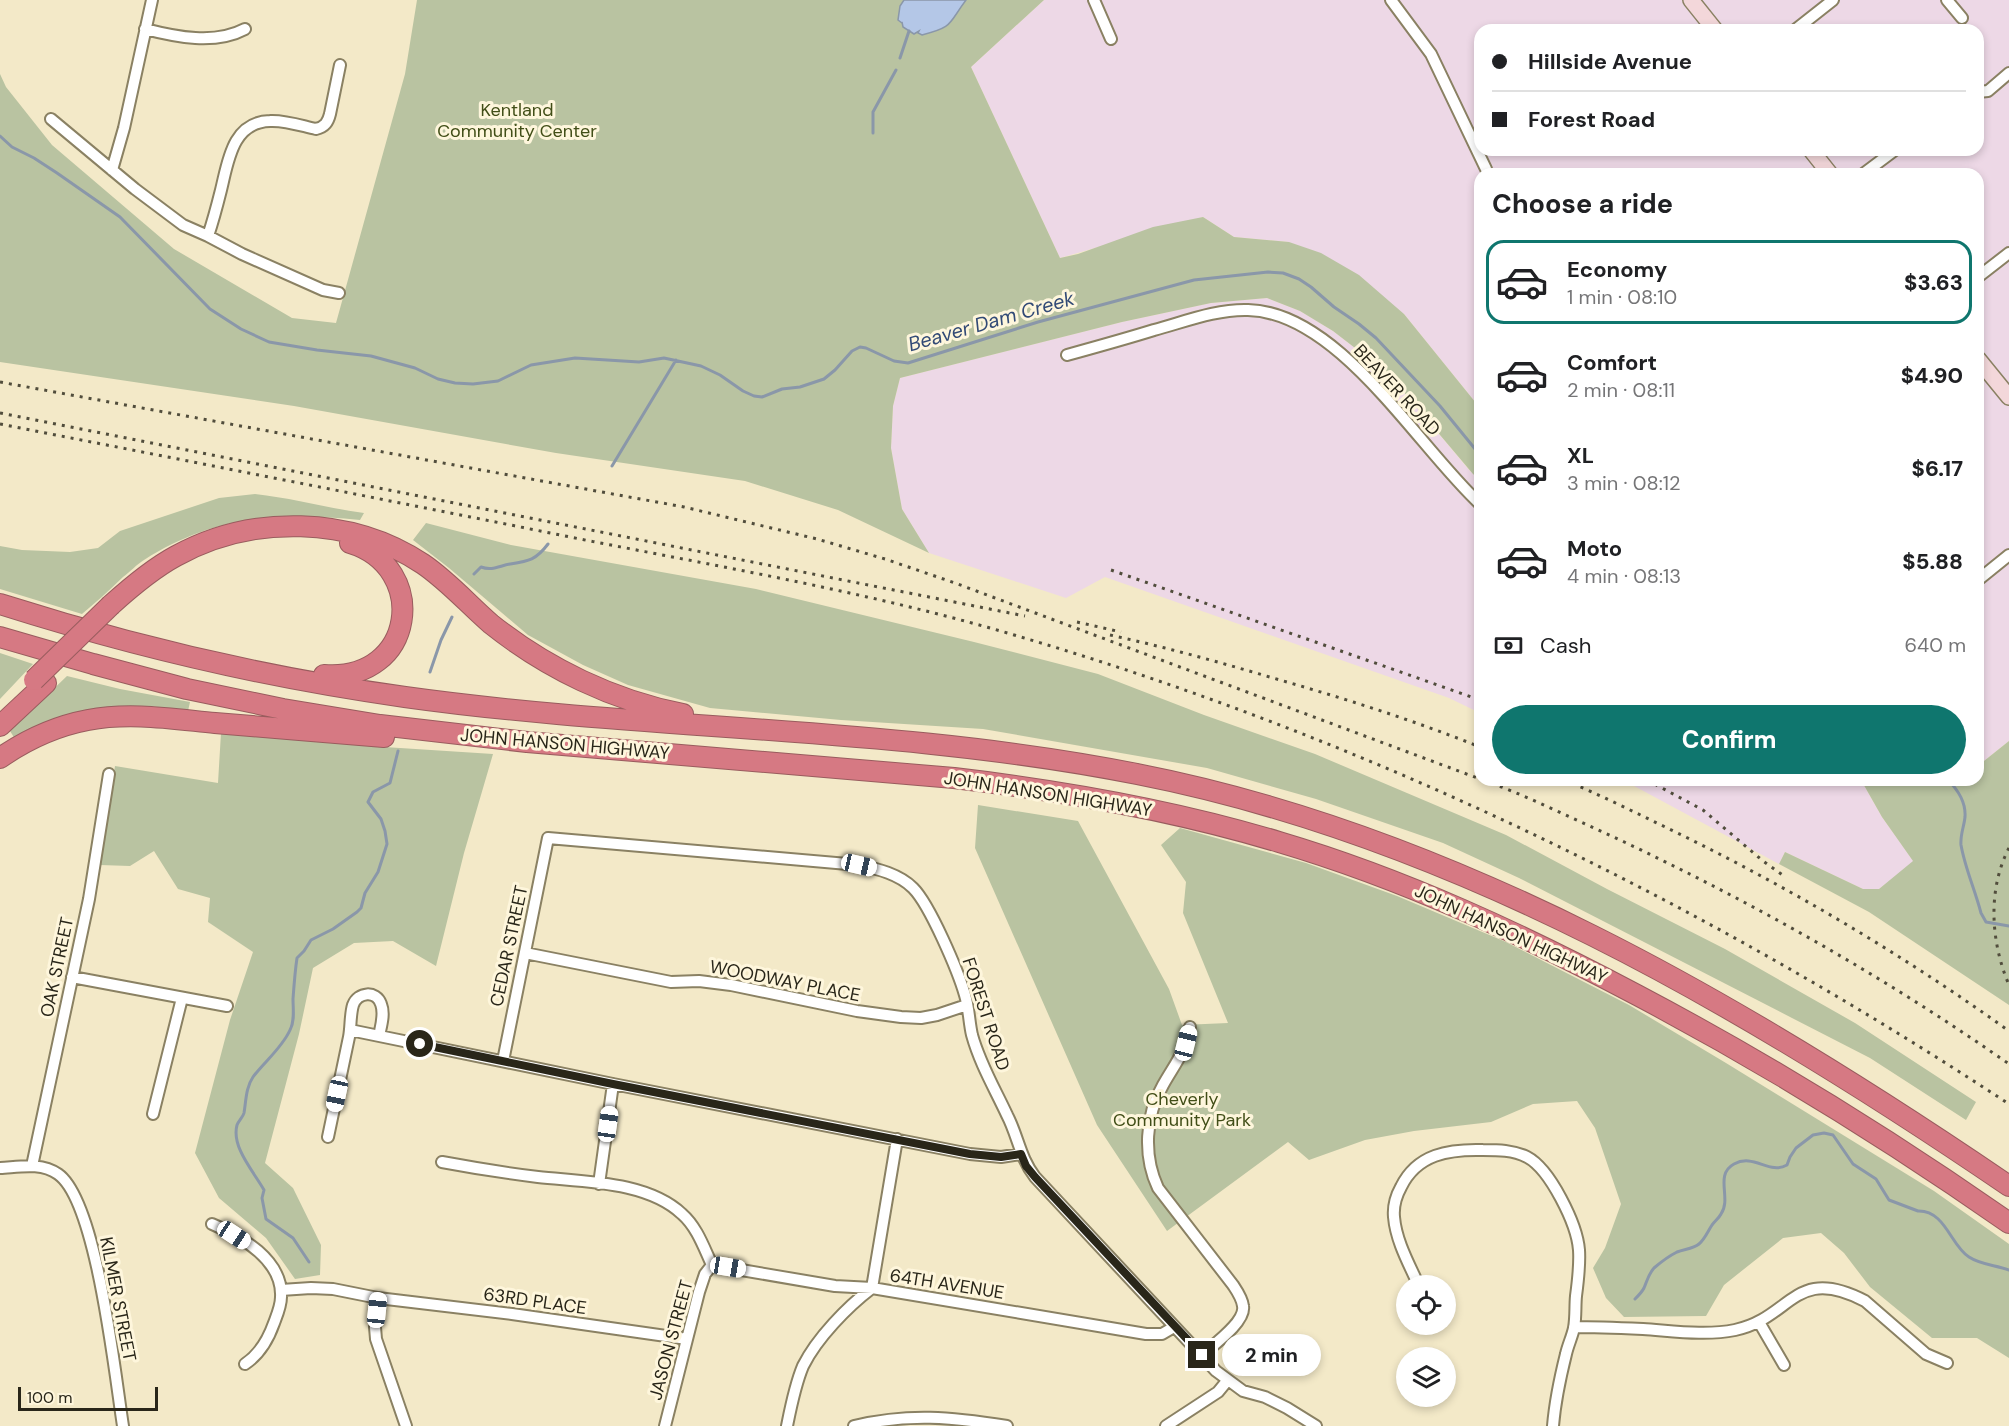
<!DOCTYPE html>
<meta charset="utf-8">
<style>
:root{--surface:#fff;--page:#f6f6f6;--text:#202124;--muted:#757577;--line:#e0e0e0;--accent:#0f766e}
body{margin:0;font-family:"DM Sans",sans-serif;background:var(--page);color:var(--text);height:100vh;display:flex;flex-direction:column;font-size:22px;white-space:nowrap}
*{box-sizing:border-box;margin:0}
p{font-size:20px;color:var(--muted)}
.icon{flex:none;width:33px;height:33px;fill:none;stroke:currentColor;stroke-width:2;stroke-linecap:round;stroke-linejoin:round}
.map{position:relative;flex:1;overflow:hidden}
.drawer{position:absolute;left:1474px;top:168px;width:510px;height:618px;display:flex;flex-direction:column;background:var(--surface);border-radius:18px;box-shadow:0 3px 9px #0003}
.drawer>*{flex:none}
.banner{position:absolute;left:1474px;top:24px;width:510px;height:132px;border-radius:18px;box-shadow:0 3px 9px #0003;display:grid;align-content:center;height:132px;padding:0 18px;background:var(--surface)}
.tools{position:absolute;left:1396px;top:1275px;display:grid;gap:12px}
.tools a{display:grid;place-items:center;width:60px;height:60px;border-radius:50%;background:var(--surface);box-shadow:0 3px 9px #0003;font-size:30px}
.scale{position:absolute;left:18px;bottom:15px;width:140px;box-sizing:border-box;padding-left:6px;border:3px solid #292619;border-top:0;font-size:16px;line-height:21px;white-space:nowrap;color:#292619;-webkit-text-stroke:4px #fef6dc;paint-order:stroke}
.end{position:absolute;width:27px;height:27px;margin:-14px;border:8px solid #292619;background:#fff;box-shadow:0 0 0 3px #fff}
.from{border-radius:50%}
.bubble{position:absolute;height:42px;border-radius:21px;background:var(--surface);box-shadow:0 3px 9px #0003;font-size:20px;font-weight:800;line-height:42px;text-align:center}
.car{position:absolute;width:18px;height:36px;margin:-18px -9px;border-radius:8px;box-shadow:0 0 4px 2px #0007;background:linear-gradient(#fff 24%,#345 0 40%,#fff 0 76%,#345 0 86%,#fff 0)}
.banner b{display:flex;align-items:center;gap:21px;height:57px;font-size:22px}
.banner b+b{border-top:2px solid var(--line)}
.banner i{width:15px;height:15px;background:var(--text)}
ul{padding:0;list-style:none}
li{display:flex;align-items:center;gap:18px;height:84px;margin:0 12px 9px;padding:0 6px;border:3px solid transparent;border-radius:18px}
li div{flex:1}
li b{display:block;font-size:22px}
li em{font-style:normal;font-weight:800}
li.active{border-color:var(--accent)}
li>.icon{width:54px;height:54px;stroke-width:1.5}
h2{padding:0 18px;font-size:27px;line-height:72px}
.pay{display:flex;align-items:center;gap:15px;height:66px;padding:0 18px;font-size:22px}
.pay p{margin-inline-start:auto}
.primary-button{display:flex;gap:12px;margin-top:auto;padding:12px 18px}
.primary-button a{flex:1;height:69px;border-radius:36px;background:var(--accent);color:#fff;font-size:24px;font-weight:800;line-height:69px;text-align:center}
.map>svg:first-child{display:block}
.industrial{fill:#edd8e6;fill-rule:evenodd}
.green{fill:#b9c3a1}
.water{fill:#b4c7e7;stroke:#8a97a9;stroke-width:1.5}
.lines{fill:none;stroke-linecap:round;stroke-linejoin:round}
.stream{stroke:#8a97a9;stroke-width:3}
.street-casing{stroke:#8a8163;stroke-width:14}
.secondary-casing{stroke:#8a8163;stroke-width:18}
.highway-casing{stroke:#995c5e;stroke-width:22}
.street{stroke:#fff;stroke-width:10}
.secondary{stroke:#f3d7da;stroke-width:15}
.highway{stroke:#d67983;stroke-width:20}
.rail{stroke:#514d3c;stroke-width:3;stroke-dasharray:3 6;stroke-linecap:butt}
.highway-bridge-casing{stroke:#995c5e;stroke-width:22;stroke-linecap:butt}
.highway-bridge{stroke:#d67983;stroke-width:20}
.route{stroke:#292619;stroke-width:8}
.labels{text-anchor:middle;stroke-width:6;stroke-linejoin:round;paint-order:stroke}
.park-label{font-size:18px;fill:#414e17;stroke:#fef6dc}
.street-label{font-size:18px;fill:#292619;stroke:#fef6dc}
.water-label{font-size:20px;font-style:italic;fill:#324a76;stroke:#fef6dc}
</style>
<div class="map">
<svg width="2009" height="1426" viewBox="0 0 2009 1426">
<rect width="100%" height="100%" fill="#f3e9c8"/>
<path class="industrial" d="M1044,0H2009V741L1979,765L1978,174H1480V408L1404,314L1289,242L1234,237L1203,217L1060,258L971,67ZM1480,30H1978V150H1480Z
M1267,298L1300,311L1333,331L1368,358L1402,390L1470,471L1480,480V713L1449,698L1105,577L1066,598L929,553L902,509L891,448L893,406L900,378L1122,322L1211,303Z
M1623,780H1861L1882,817L1914,862L1879,889H1863L1785,852L1779,864Z"/>
<path class="green" d="M417,0H1044L971,67L1060,258L1078,254L1153,227L1203,217L1234,237L1289,242L1321,253L1359,275L1404,314L1480,408V480L1473,474L1402,390L1368,358L1333,331L1300,311L1267,298L1211,303L1122,322L900,378L893,406L891,448L902,509L929,553L838,510L745,481L556,453L294,406L0,362V74L6,87L52,145L174,249L292,318L336,323L405,74Z
M255,494C292,498 327,508 364,513L360,520C280,512 215,515 144,560C137,564 130,572 123,577C110,590 96,602 82,614L0,589V546L22,550L70,552L98,548L120,531L219,498Z
M426,523L511,545L756,589L974,642L1098,674L1204,715L1315,754L1506,835L1607,889L1725,949L1855,1023L1976,1102L1966,1120L1870,1058L1519,878L1443,843L1316,799L1207,768L983,729L841,720L710,708L628,685L583,665L528,635L449,568L413,540Z
M0,653L33,664L0,699Z
M67,676L120,689L190,702L188,711L150,706L91,710L15,739L10,731Z
M221,733L369,746L493,754L464,853L436,966L393,941L354,943L313,968L299,1034L265,1163L293,1188L321,1245L320,1275L295,1279L266,1238L219,1198L195,1153L230,1020L253,952L208,922L210,898L178,889L154,851L130,866L100,865L115,766L218,783Z
M2009,741V1005L1869,912L1779,864L1785,852L1863,889H1879L1913,861L1882,817L1861,780H1978L1979,765Z
M978,805L1078,821L1169,989L1182,1025L1228,1023L1183,913L1186,882L1161,845L1180,828L1306,863L1397,896L1506,942L1629,1005L1726,1063L1934,1191L2009,1244V1358L1977,1338H1932L1870,1287L1844,1253L1821,1233L1783,1238L1724,1285L1706,1316L1624,1317L1606,1298L1593,1268L1605,1248L1621,1204L1595,1128L1577,1101L1533,1104L1491,1122L1414,1131L1365,1140L1309,1160L1288,1142L1167,1231L1097,1125L975,848Z"/>
<path class="water" d="M904,0H966C948,24 954,27 922,35L918,33L919,31L914,34L903,27L902,22V23L898,20L900,6Z"/>
<g class="lines">
<path class="stream" d="M900,58L909,31
M873,133V112L896,70
M0,136L12,147L34,158L57,173L120,217L210,309L241,329L269,342L317,350L371,356L415,368L438,379L455,383L473,384L498,381L531,365L575,358L639,362L664,358L701,366L720,375L743,391L754,396L762,397L782,389L800,387L824,379L835,370L852,351L860,347L866,348L894,361L908,363L1038,322L1194,280L1268,272L1283,273L1299,279L1311,287L1334,307L1359,324L1376,338L1440,406L1480,455
M612,466L676,360
M474,574L481,567C492,571 499,566 510,564C529,561 536,560 548,544
M430,672L441,640L452,617
M1948,780C1958,790 1966,803 1965,817C1964,827 1960,835 1961,845C1965,868 1975,890 1981,913L1986,922L2009,926
M309,1262L293,1238L266,1219L262,1198L264,1190C254,1172 231,1147 237,1125C239,1120 243,1117 244,1113C246,1101 246,1087 253,1077C264,1062 282,1048 290,1030C295,1021 293,1009 293,999C294,985 295,971 297,958L304,951L311,940L333,929L357,912L361,908L365,893L378,872L387,844L385,831L381,819L368,802L373,792L390,783L398,751
M1635,1299C1638,1296 1642,1292 1644,1288C1647,1281 1648,1275 1654,1268C1661,1262 1669,1256 1677,1252C1684,1249 1693,1249 1699,1244C1705,1239 1708,1231 1712,1225C1715,1221 1719,1218 1721,1214C1732,1198 1714,1175 1734,1164C1754,1153 1769,1175 1787,1165L1790,1157L1796,1148L1813,1135L1824,1133L1833,1135L1853,1164L1876,1179L1889,1200L1918,1211C1945,1210 1951,1246 1969,1257C1981,1265 1996,1265 2009,1270"/>
<g class="street-casing">
<path id="street" d="M1094,0L1111,39
M1391,0L1431,54L1486,169
M1947,0L1962,18
M145,29C176,37 215,45 245,29
M1795,30L1833,0
M1978,92L1988,91L2009,73
M51,119L135,189L183,225L208,236L242,254L323,290L339,293
M112,170L124,128L152,0
M1863,174L1895,150
M208,236C213,221 217,206 221,190C228,162 232,122 270,121C285,120 302,126 316,129C325,127 328,122 330,114L340,65
M1978,277L2009,253
M1067,355C1096,347 1125,339 1154,330C1184,322 1216,309 1248,310C1339,312 1418,447 1480,504
M1978,580L2009,555
M525,953L671,982L699,981L731,985L857,1011L901,1017L921,1018L937,1015L967,1005
M72,977L227,1006
M1190,1027C1184,1055 1176,1062 1163,1085C1145,1116 1143,1156 1158,1188L1233,1285C1237,1291 1242,1298 1243,1306C1246,1322 1213,1345 1202,1355
M350,1030L613,1084L970,1154L1001,1157L1021,1154
M503,1061L548,838L859,865C878,869 899,874 913,888C930,905 958,971 965,995C969,1008 969,1022 972,1035C980,1064 995,1089 1007,1115C1018,1136 1020,1158 1035,1177L1216,1371L1243,1391L1265,1397L1287,1408L1316,1426
M153,1114L182,998
M328,1137C335,1104 342,1070 349,1037C351,1027 350,1015 353,1005C358,992 376,990 381,1004C385,1014 381,1026 379,1036
M442,1162C474,1168 506,1173 538,1177C583,1182 647,1181 682,1214C697,1227 704,1248 712,1265
M32,1166L89,899L109,774
M0,1168C19,1167 41,1162 58,1174C97,1201 115,1376 123,1426
M599,1184L613,1084
M212,1224C241,1236 283,1260 281,1297C281,1306 277,1315 274,1323C268,1340 260,1354 245,1364
M712,1265L835,1286L872,1288L1146,1334H1162L1174,1327
M1419,1286C1409,1264 1396,1241 1394,1217C1393,1206 1396,1196 1401,1187C1417,1154 1449,1149 1483,1150C1498,1150 1513,1150 1527,1157C1550,1169 1577,1224 1579,1250C1580,1265 1578,1281 1576,1296C1575,1306 1576,1317 1574,1328C1572,1337 1568,1345 1566,1354C1560,1378 1555,1402 1553,1426
M281,1290L311,1288L333,1289L378,1298L512,1314L687,1339
M378,1298L375,1327L376,1339L406,1426
M1759,1322L1784,1365
M1574,1327C1597,1327 1620,1328 1643,1329C1673,1331 1706,1336 1735,1330C1792,1318 1794,1264 1865,1301L1926,1354L1947,1363
M665,1426L699,1292L705,1274L712,1265
M787,1426C791,1406 795,1385 803,1366C817,1338 847,1307 872,1288L897,1139
M854,1426C909,1413 951,1417 1007,1426
M1166,1426L1218,1392L1227,1381"/>
</g>
<g class="secondary-casing">
<path id="secondary" d="M1691,0L1715,30
M1811,150L1830,174
M1978,359L2009,397"/>
</g>
<g class="highway-casing">
<path id="highway" d="M0,604C132,646 268,678 405,697C648,731 896,726 1137,774C1454,836 1745,1006 2009,1186
M111,605C132,586 152,569 176,556C252,514 351,516 423,564C448,581 468,604 491,624C546,668 614,701 683,714
M0,637L93,664L187,689L283,709L380,725L527,742L954,778C1065,791 1173,810 1279,842C1404,879 1522,934 1637,995C1766,1063 1889,1139 2009,1223
M324,675C416,682 430,567 350,543
M0,726L46,683
M0,758C26,740 56,726 88,720C130,712 173,719 215,723C271,728 328,732 384,737"/>
</g>
<use href="#street" class="street"/>
<use href="#secondary" class="secondary"/>
<use href="#highway" class="highway"/>
<path class="rail" d="M0,382L684,507L817,539L885,559L955,583L1480,779
M0,413L1025,616
M0,424C193,462 387,500 580,539C717,566 855,590 990,628C1355,732 1693,896 2009,1104
M1111,570L1480,700
M1077,622L1121,632
M1110,635C1165,647 1219,662 1273,678C1343,698 1413,720 1480,747
M1483,780C1525,795 1565,815 1605,833C1745,898 1882,975 2009,1064
M1564,780C1596,793 1628,809 1659,824C1782,883 1899,952 2009,1031
M1647,780L1703,810L1763,861L1784,876
M2009,848C1987,890 1991,943 2009,985"/>
<g class="highway-bridge-casing">
<path id="highway-bridge" d="M34,680L111,605"/>
</g>
<use href="#highway-bridge" class="highway-bridge"/>
</g>
<g class="lines">
<path class="route" d="M420,1044L613,1084L970,1154L1001,1157L1021,1154L1026,1166L1035,1177L1202,1355"/>
</g>
<g class="labels">
<g class="park-label">
<text x="517" y="116">Kentland<tspan x="517" dy="21">Community Center</tspan></text>
<text x="1182" y="1105">Cheverly<tspan x="1182" dy="21">Community Park</tspan></text>
</g>
<g class="street-label">
<text transform="translate(1397 390) rotate(47)" y="6">BEAVER ROAD</text>
<text transform="translate(565 744) rotate(5)" y="6">JOHN HANSON HIGHWAY</text>
<text transform="translate(1048 794) rotate(9)" y="6">JOHN HANSON HIGHWAY</text>
<text transform="translate(1511 934) rotate(25)" y="6">JOHN HANSON HIGHWAY</text>
<text transform="translate(509 946) rotate(-78)" y="6">CEDAR STREET</text>
<text transform="translate(57 967) rotate(-78)" y="6">OAK STREET</text>
<text transform="translate(785 981) rotate(11)" y="6">WOODWAY PLACE</text>
<text transform="translate(986 1014) rotate(72)" y="6">FOREST ROAD</text>
<text transform="translate(947 1284) rotate(9)" y="6">64TH AVENUE</text>
<text transform="translate(118 1299) rotate(79)" y="6">KILMER STREET</text>
<text transform="translate(535 1301) rotate(8)" y="6">63RD PLACE</text>
<text transform="translate(671 1340) rotate(-75)" y="6">JASON STREET</text>
</g>
<g class="water-label">
<text transform="translate(991 321) rotate(-16)" y="7">Beaver Dam Creek</text>
</g>
</g>
</svg>
<div class="tools">
<a><svg class="icon" aria-label="locate" viewBox="0 0 24 24"><circle cx="12" cy="12" r="6"/><path d="M12 2v4M12 18v4M2 12h4M18 12h4"/></svg></a>
<a><svg class="icon" aria-label="layers" viewBox="0 0 24 24"><path d="M12 4l9 5-9 5-9-5zM3 14l9 5 9-5"/></svg></a>
</div>
<div class="scale">100 m</div>
<i class="end from" style="left:420px;top:1044px"></i>
<i class="end" style="left:1202px;top:1355px"></i>
<div class="bubble" style="left:1222px;top:1334px;width:99px">2 min</div>
<i class="car" style="left:859px;top:865px;rotate:103deg"></i>
<i class="car" style="left:1186px;top:1043px;rotate:14deg"></i>
<i class="car" style="left:337px;top:1094px;rotate:192deg"></i>
<i class="car" style="left:608px;top:1124px;rotate:8deg"></i>
<i class="car" style="left:234px;top:1235px;rotate:123deg"></i>
<i class="car" style="left:728px;top:1267px;rotate:99deg"></i>
<i class="car" style="left:377px;top:1310px;rotate:6deg"></i>
<div class="banner">
<b><i class="from"></i>Hillside Avenue</b>
<b><i></i>Forest Road</b>
</div>
<section class="drawer">
<h2>Choose a ride</h2>
<ul>
<li class="active"><svg class="icon" aria-label="car" viewBox="0 0 24 24"><path d="M5 17H2v-5l4-1 3-4h7l3 4 3 1v5h-3M9 17h6M6 11h13"/><circle cx="7" cy="17" r="2"/><circle cx="17" cy="17" r="2"/></svg><div><b>Economy</b><p>1 min · 08:10</p></div><em>$3.63</em></li>
<li><svg class="icon" aria-label="car" viewBox="0 0 24 24"><path d="M5 17H2v-5l4-1 3-4h7l3 4 3 1v5h-3M9 17h6M6 11h13"/><circle cx="7" cy="17" r="2"/><circle cx="17" cy="17" r="2"/></svg><div><b>Comfort</b><p>2 min · 08:11</p></div><em>$4.90</em></li>
<li><svg class="icon" aria-label="car" viewBox="0 0 24 24"><path d="M5 17H2v-5l4-1 3-4h7l3 4 3 1v5h-3M9 17h6M6 11h13"/><circle cx="7" cy="17" r="2"/><circle cx="17" cy="17" r="2"/></svg><div><b>XL</b><p>3 min · 08:12</p></div><em>$6.17</em></li>
<li><svg class="icon" aria-label="car" viewBox="0 0 24 24"><path d="M5 17H2v-5l4-1 3-4h7l3 4 3 1v5h-3M9 17h6M6 11h13"/><circle cx="7" cy="17" r="2"/><circle cx="17" cy="17" r="2"/></svg><div><b>Moto</b><p>4 min · 08:13</p></div><em>$5.88</em></li>
</ul>
<div class="pay"><svg class="icon" aria-label="cash" viewBox="0 0 24 24"><path d="M3 7h18v10H3z"/><circle cx="12" cy="12" r="2"/></svg>Cash<p>640 m</p></div>
<div class="primary-button"><a>Confirm</a></div>
</section>
</div>
